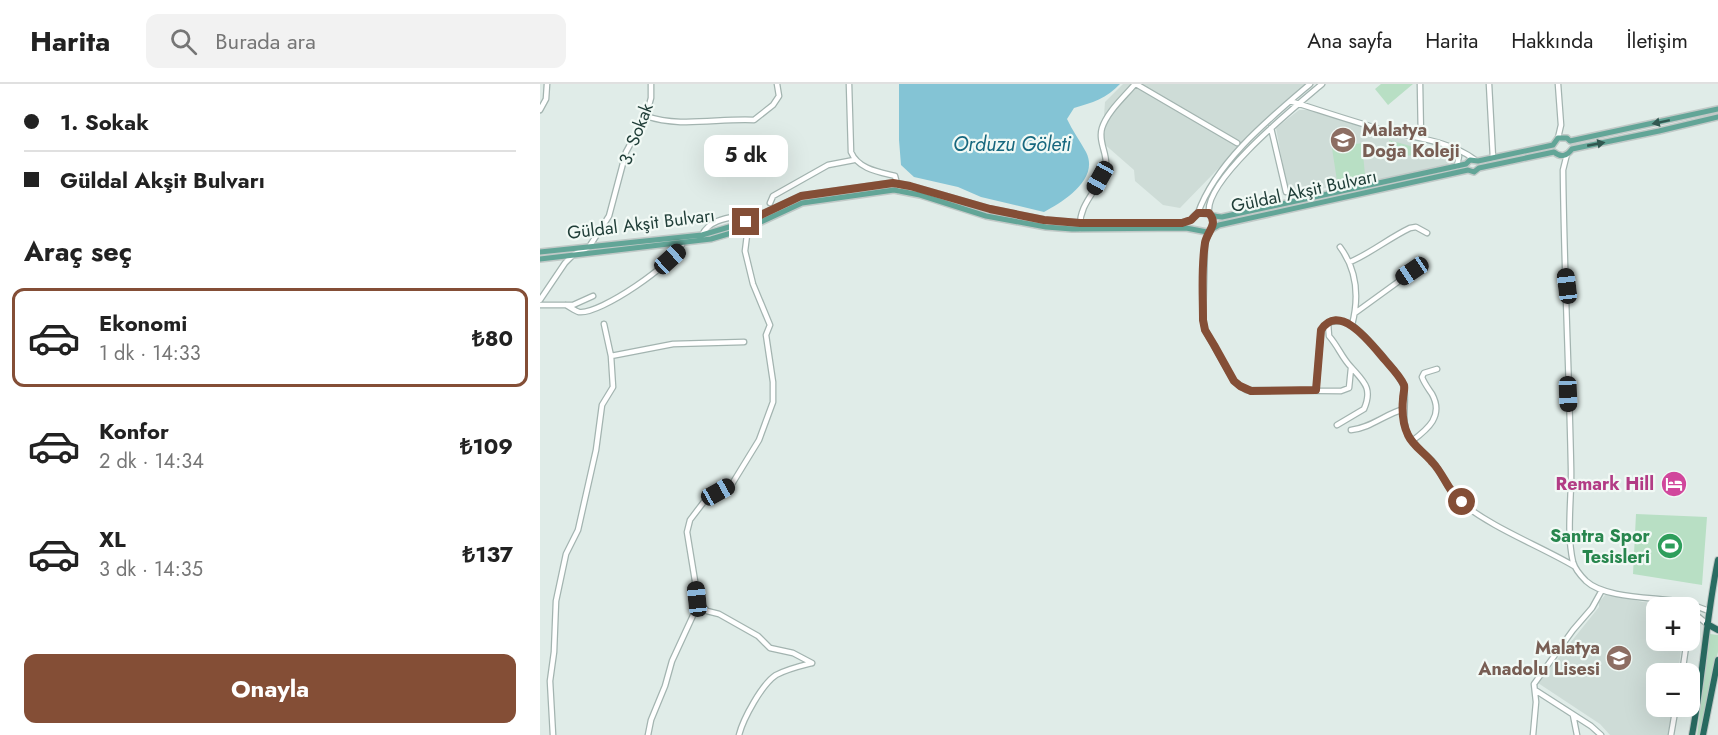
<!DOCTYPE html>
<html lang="tr">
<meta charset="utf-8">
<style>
:root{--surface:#fff;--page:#f2f2f2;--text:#222;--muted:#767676;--line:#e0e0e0;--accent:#844e36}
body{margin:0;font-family:Jost,sans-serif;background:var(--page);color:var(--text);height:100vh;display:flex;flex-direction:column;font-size:22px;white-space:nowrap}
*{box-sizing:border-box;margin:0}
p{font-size:20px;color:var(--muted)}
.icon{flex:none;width:33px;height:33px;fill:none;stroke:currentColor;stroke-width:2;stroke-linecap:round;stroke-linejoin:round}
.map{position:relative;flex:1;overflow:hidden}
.side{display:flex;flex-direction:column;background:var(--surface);width:540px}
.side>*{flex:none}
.top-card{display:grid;align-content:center;height:132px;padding:0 24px;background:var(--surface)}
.buttons{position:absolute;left:1106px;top:513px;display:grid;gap:12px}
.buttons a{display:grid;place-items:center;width:54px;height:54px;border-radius:12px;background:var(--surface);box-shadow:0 6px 24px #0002;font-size:30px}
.end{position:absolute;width:27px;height:27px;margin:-14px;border:8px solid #844e36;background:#fff;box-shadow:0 0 0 3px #fff}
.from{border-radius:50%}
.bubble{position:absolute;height:42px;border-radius:12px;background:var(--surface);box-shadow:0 6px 24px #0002;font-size:20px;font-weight:700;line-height:42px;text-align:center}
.car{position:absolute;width:18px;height:36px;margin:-18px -9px;border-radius:8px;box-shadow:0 0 4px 2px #0007;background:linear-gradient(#222 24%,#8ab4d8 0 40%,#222 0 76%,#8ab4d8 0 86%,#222 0)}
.top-card b{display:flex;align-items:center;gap:21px;height:57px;font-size:22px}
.top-card b+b{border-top:2px solid var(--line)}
.top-card i{width:15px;height:15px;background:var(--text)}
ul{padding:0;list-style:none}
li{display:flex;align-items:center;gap:18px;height:99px;margin:0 12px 9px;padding:0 12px;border:3px solid transparent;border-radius:12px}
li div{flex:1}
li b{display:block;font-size:22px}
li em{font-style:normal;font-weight:700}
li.on{border-color:var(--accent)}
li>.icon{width:54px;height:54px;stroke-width:1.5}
h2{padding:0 24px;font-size:27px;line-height:72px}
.primary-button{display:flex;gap:12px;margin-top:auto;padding:12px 24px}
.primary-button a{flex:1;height:69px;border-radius:12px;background:var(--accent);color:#fff;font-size:24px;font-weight:700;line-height:69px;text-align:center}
header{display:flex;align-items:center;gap:36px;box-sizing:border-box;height:84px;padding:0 30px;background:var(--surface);border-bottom:2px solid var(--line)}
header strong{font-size:28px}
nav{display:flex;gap:33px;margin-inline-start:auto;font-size:21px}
.search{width:420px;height:54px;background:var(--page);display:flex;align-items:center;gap:15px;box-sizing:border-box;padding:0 21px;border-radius:12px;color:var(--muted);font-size:22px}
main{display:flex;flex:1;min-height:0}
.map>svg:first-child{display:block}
.built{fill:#cedcd7}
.green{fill:#b8dfc4}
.water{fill:#84c4d5}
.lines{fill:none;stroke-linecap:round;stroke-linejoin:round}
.minor-casing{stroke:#a3b4b0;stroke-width:7}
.major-casing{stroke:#c1c9c7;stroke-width:8}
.highway-casing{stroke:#c1c9c7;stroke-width:8}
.minor{stroke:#fff;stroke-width:4.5}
.major{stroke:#62a597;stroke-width:5}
.highway{stroke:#296c62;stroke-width:6}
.oneway{fill:#305850}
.route{stroke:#844e36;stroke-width:8}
.labels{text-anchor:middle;stroke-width:4.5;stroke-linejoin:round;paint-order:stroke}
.education-label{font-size:18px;font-weight:bold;fill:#785e54;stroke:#f1f9f5;text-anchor:start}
.street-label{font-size:18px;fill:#203e38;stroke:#f1f9f5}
.hotel-label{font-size:18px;font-weight:bold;fill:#b23c85;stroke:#f1f9f5;text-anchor:end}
.leisure-label{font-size:18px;font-weight:bold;fill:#27864d;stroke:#f1f9f5;text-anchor:end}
.water-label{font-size:20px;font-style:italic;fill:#16677e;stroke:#f1f9f5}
</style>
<header>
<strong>Harita</strong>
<div class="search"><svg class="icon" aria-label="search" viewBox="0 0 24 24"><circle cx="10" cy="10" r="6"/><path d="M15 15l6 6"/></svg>Burada ara</div>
<nav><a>Ana sayfa</a><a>Harita</a><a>Hakkında</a><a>İletişim</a></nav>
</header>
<main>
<section class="side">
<div class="top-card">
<b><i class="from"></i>1. Sokak</b>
<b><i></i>Güldal Akşit Bulvarı</b>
</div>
<h2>Araç seç</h2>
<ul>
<li class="on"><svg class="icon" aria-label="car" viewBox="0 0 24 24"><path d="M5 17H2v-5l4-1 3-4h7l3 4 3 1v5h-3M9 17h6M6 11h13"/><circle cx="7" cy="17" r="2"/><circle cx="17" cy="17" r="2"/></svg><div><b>Ekonomi</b><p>1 dk · 14:33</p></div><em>₺80</em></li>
<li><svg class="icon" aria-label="car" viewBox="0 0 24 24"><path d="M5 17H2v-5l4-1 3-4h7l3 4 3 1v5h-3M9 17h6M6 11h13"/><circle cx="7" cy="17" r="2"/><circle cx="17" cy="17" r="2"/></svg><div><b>Konfor</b><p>2 dk · 14:34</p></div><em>₺109</em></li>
<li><svg class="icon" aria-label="car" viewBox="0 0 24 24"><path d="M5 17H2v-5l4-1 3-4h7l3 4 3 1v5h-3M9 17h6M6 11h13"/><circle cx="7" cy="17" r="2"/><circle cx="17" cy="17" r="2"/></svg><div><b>XL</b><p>3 dk · 14:35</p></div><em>₺137</em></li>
</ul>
<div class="primary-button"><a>Onayla</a></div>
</section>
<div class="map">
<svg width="1178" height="651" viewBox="0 0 1178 651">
<rect width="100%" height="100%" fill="#e0ece8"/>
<path class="built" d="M583,0H766L738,23L640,124L623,121L595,97L594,86L562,58L565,18Z
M759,26H770L906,68L913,78L869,93L748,109L736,44Z
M1066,510L1103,518L1137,521L1138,523L1116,524V556L1142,557V558L1138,589L1116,590V622L1133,623L1128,651H1070L1060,640L998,599L1059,523V518Z"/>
<path class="green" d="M841,0H873L848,21L835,5Z
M849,56L888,67L887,72L851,71L850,69L856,64L849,68Z
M822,59L825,91L797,97L792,64Z
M1096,430L1167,433L1162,501L1093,490Z
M1170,550L1178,551V568L1160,651H1157Z"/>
<path class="water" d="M359,0H580C567,14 552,19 534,24L527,35C532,46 540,57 546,68C560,95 523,118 504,128L441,113L418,103L374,93L361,81L359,56Z"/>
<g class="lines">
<g class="minor-casing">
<path id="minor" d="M309,0L311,68C318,85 339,88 355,92L359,107
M596,0L697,59
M880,0L881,54
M949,0L953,74
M750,17C782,27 814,38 847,47C876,54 909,57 934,75
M0,26L6,15L7,0
M106,32C140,44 179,34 214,36L233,21L239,12L237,0
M731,44L746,108
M1018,54L1021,41L1018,0
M914,66L919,72L917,82
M1027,70L1023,86C1024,185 1029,283 1031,383C1032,414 1026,447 1033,478C1035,485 1041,492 1046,497C1065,515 1117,513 1143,518C1152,520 1160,524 1169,527
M230,119L233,112L288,81L314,76
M658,129C676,78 730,34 770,0
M669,129C664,96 756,22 782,0
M540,145C538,117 563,103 566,81C567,69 558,57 562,44C567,28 584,13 595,0
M670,147L665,158L663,236L665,246L694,297L706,306L801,307L809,304L811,284
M162,151C170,135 188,134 204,131
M800,163C817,186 819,214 812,241
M810,178C831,169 849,154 870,144L876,143L887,149
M0,216L25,179L33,171L49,163L69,132L86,68L106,32L111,14V0
M0,221H33L53,212
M26,221C30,223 35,227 39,228C60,231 136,178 142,160
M815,229L884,179
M788,239L789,252C798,262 802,274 811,283C824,298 833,304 824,325L797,341
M71,272L133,260L204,258
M776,306L781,246L790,238C796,237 802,237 808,239C820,245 862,291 864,304C867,319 860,338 869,353C875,363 886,370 894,379C903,391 908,407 919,417C954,445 996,460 1034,482
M811,346C831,344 845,330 864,325
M872,357C888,345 904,332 892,310C888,304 884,299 882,293L884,289L897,285
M157,515L167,527L179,530L218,552L230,564L253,569L272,579
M1149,525L1167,540
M1142,590L1147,556
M995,606L1051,642L1061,651
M1033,631L1037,651
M13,651L10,597L14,568L16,517L26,470L38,446L56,366L62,321L73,303L71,272L64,240
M108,651L111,636L125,602L132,577L156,525V503L147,448L150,436L166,415L192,400L219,356L233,318V298L226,251L230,241L213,200L205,167L208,143
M199,651C203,635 222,600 236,591C247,585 260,582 272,579
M993,651L996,618L994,600L1033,546L1052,524L1062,506
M1131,651L1136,622"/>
</g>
<g class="major-casing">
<path id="major" d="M0,168L162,151L206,138L261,112L353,99L370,102L450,125L504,136L539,139H642L651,136C660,122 669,133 682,133L926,80L930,76L938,77L1013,61L1018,54H1027L1030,57L1178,25
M0,175L171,155L208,144L262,119L354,106L380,111L446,132L506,143L532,145L646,144L667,148L679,141L928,86L934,88L939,84L1014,68C1021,74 1027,72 1032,65L1119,47L1178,33"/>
</g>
<g class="highway-casing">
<path id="highway" d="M1167,540L1178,546
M1152,651C1163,593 1166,534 1178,476
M1163,651L1178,576"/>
</g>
<use href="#minor" class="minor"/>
<use href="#major" class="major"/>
<use href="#highway" class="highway"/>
</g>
<defs><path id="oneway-solid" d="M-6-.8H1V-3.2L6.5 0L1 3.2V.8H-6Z" transform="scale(1.5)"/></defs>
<g class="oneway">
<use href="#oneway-solid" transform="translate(1121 38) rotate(168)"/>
<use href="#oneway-solid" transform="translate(1056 60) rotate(-11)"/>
</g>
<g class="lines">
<path class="route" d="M206,138L261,112L353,99L370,102L450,125L504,136L540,139H642L651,136L658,129H669C679,141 667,147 665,159C661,184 663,211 663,236L665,246L674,261L694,297L700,302L711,307L776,306L781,246C800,217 832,261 845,276C851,283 860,292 864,301C865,306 863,310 863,315C862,326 863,341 868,351C873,362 885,369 892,378C904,390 908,408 922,418"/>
</g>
<defs>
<g id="school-disc" transform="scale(1.35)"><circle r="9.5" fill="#8d6e63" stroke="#f1f9f5"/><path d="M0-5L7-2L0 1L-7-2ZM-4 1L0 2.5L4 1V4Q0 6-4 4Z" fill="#fff"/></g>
<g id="hotel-disc" transform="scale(1.35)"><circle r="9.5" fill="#d1479c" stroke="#f1f9f5"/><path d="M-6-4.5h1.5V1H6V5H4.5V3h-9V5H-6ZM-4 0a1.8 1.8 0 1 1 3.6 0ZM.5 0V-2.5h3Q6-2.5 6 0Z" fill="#fff"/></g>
<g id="stadium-disc" transform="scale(1.35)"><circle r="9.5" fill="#2e9e5b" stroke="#f1f9f5"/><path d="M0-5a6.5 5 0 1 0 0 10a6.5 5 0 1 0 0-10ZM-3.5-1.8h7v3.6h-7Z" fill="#fff"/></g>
</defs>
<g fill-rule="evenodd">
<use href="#school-disc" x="803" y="56"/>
<use href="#hotel-disc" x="1134" y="400"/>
<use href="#stadium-disc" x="1130" y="462"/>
<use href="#school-disc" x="1079" y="574"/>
</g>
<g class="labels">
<g class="education-label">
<text x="822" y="52">Malatya<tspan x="822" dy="21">Doğa Koleji</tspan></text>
<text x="1060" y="570" text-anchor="end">Malatya<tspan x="1060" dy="21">Anadolu Lisesi</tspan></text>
</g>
<g class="street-label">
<text transform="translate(96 50) rotate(-69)" y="6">3. Sokak</text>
<text transform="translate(764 107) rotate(-12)" y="6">Güldal Akşit Bulvarı</text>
<text transform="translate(101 140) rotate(-7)" y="6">Güldal Akşit Bulvarı</text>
</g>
<g class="hotel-label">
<text x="1114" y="406">Remark Hill</text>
</g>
<g class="leisure-label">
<text x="1110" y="458">Santra Spor<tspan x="1110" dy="21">Tesisleri</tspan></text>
</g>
<g class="water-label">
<text x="472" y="67">Orduzu Göleti</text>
</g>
</g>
</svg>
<div class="buttons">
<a>+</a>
<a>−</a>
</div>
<i class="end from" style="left:922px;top:418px"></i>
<i class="end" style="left:206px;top:138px"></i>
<div class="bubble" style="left:164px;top:51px;width:84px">5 dk</div>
<i class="car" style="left:560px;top:94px;rotate:209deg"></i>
<i class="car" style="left:130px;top:175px;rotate:48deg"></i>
<i class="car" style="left:872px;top:187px;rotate:236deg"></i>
<i class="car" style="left:1027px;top:202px;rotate:353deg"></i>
<i class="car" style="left:1028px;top:310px;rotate:178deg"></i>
<i class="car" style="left:178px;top:408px;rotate:61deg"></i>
<i class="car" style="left:157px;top:515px;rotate:354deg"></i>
</div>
</main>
